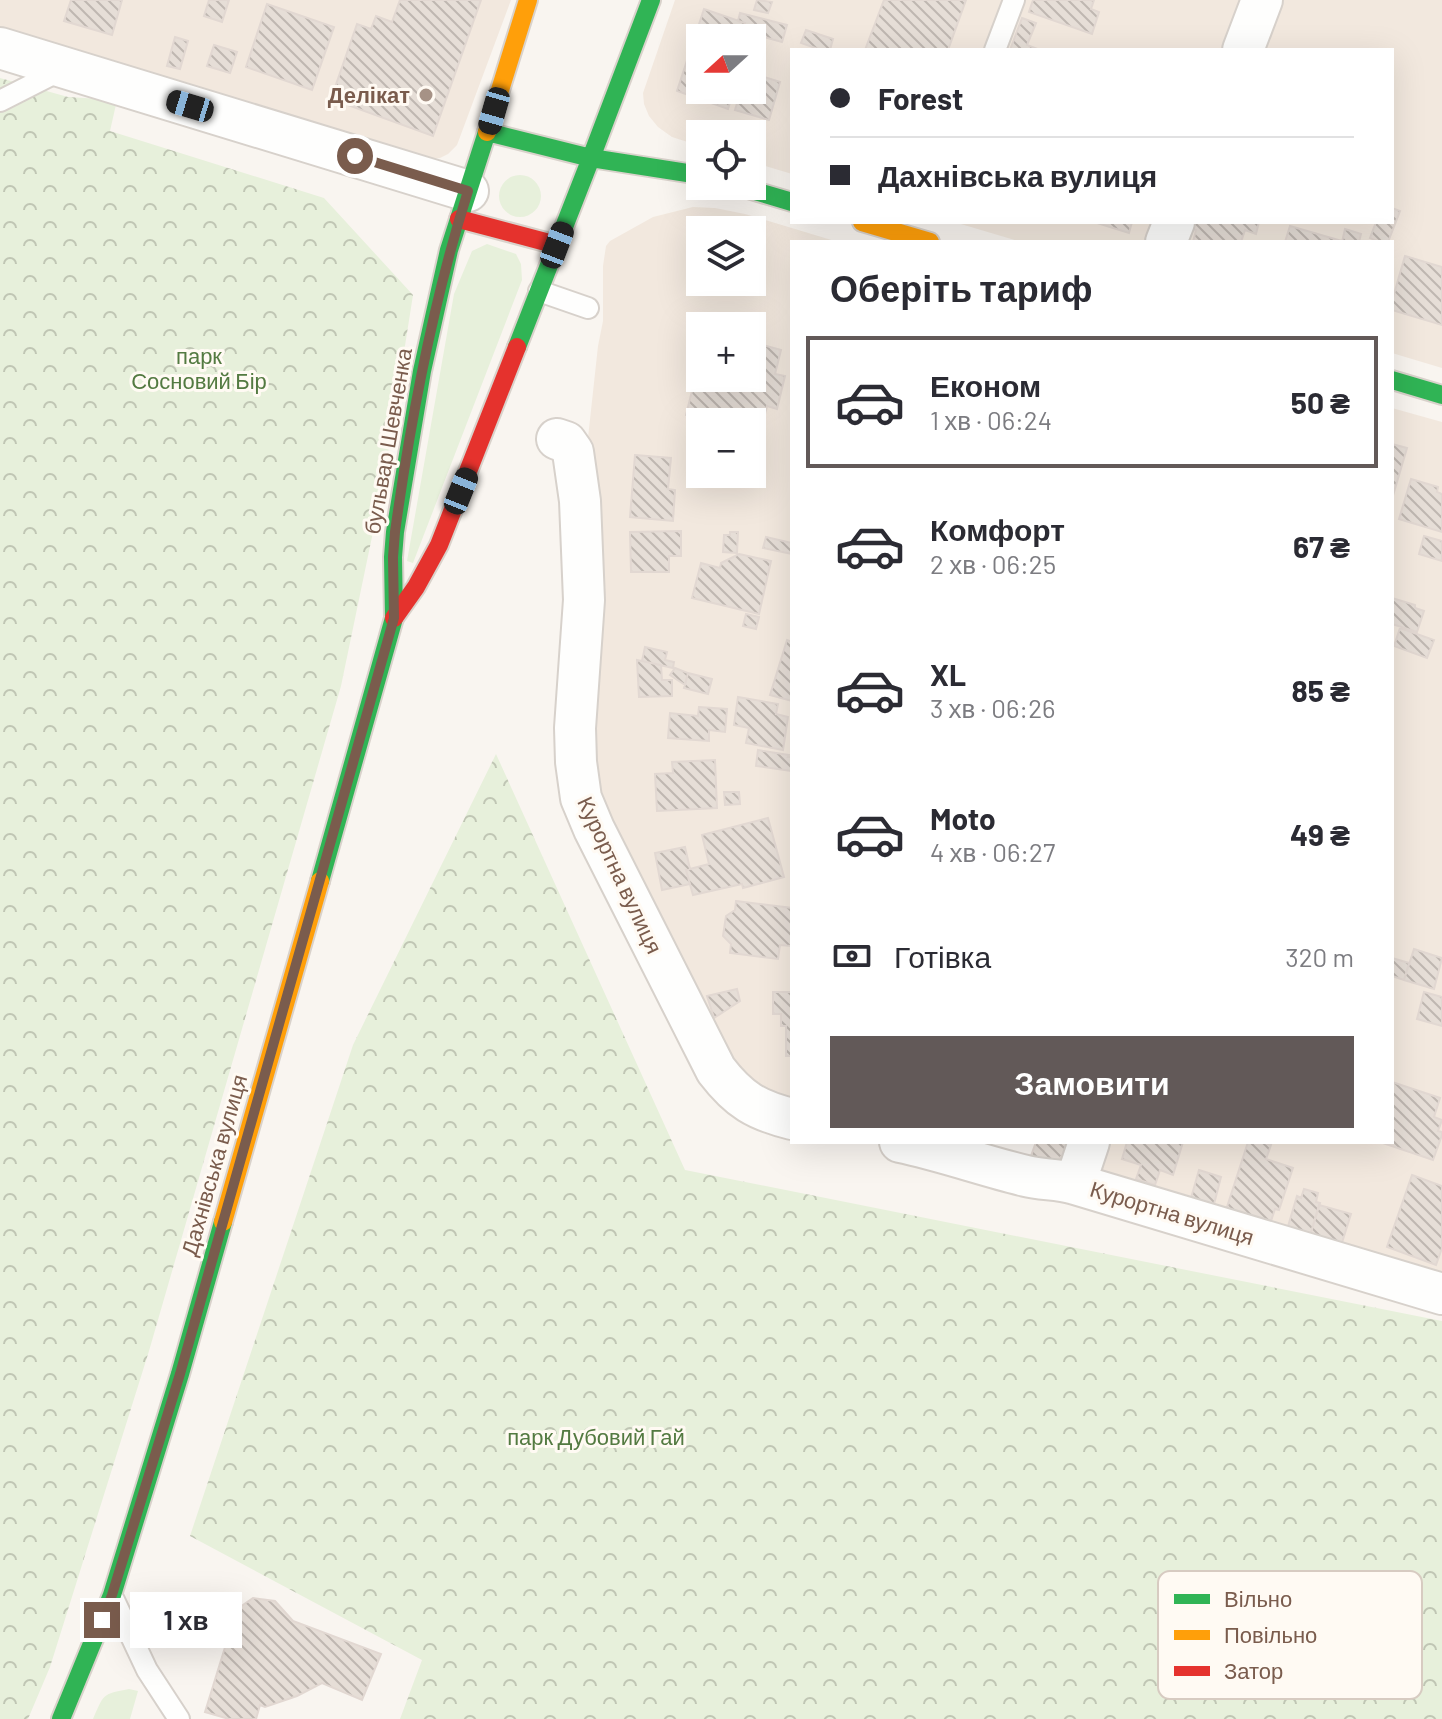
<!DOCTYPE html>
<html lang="uk">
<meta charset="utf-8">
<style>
:root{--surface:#fff;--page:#f7f7f7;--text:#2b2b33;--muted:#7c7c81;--line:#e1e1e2;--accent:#625958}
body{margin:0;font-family:Barlow,sans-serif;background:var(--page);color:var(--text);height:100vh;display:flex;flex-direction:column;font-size:30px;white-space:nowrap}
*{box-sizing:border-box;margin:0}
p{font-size:26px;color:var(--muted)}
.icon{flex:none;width:44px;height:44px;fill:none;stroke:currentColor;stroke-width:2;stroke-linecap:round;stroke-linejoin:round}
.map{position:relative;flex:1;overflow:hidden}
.drawer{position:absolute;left:790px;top:240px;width:604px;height:904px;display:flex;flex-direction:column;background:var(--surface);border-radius:0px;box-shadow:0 8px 32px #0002}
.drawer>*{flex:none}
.hud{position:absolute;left:790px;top:48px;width:604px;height:176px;border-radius:0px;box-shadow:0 8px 32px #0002;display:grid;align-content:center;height:176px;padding:0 40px;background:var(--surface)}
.needle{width:52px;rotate:249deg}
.fabs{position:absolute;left:686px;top:24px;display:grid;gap:16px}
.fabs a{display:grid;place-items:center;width:80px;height:80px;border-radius:0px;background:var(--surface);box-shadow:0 8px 32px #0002;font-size:40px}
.end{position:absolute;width:36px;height:36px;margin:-18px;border:10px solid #7a5c4d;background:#fff;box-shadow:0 0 0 4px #fff}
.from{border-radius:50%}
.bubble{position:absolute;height:56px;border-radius:0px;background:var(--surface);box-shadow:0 8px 32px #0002;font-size:26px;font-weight:700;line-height:56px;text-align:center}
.car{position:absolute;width:24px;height:48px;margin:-24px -12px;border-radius:10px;box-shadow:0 0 6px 2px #0007;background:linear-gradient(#222 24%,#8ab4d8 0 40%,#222 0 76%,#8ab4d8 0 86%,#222 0)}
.hud b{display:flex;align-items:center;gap:28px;height:76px;font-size:30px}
.hud b+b{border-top:2px solid var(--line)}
.hud i{width:20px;height:20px;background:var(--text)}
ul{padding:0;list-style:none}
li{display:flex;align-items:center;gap:24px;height:132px;margin:0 16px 12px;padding:0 24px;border:4px solid transparent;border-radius:0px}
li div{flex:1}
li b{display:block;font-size:30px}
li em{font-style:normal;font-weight:700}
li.active{border-color:var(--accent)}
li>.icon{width:72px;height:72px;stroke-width:1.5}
h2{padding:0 40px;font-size:36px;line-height:96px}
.pay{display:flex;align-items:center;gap:20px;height:88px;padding:0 40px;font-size:30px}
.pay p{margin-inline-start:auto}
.cta{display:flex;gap:16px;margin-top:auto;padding:16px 40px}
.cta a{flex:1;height:92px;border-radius:0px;background:var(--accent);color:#fff;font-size:32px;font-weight:700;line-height:92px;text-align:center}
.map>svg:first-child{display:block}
.residential{fill:#f2e8de;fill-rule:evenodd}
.grass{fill:#e7f0db}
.park{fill:url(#park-crowns)}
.building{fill:url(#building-back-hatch);stroke:#e2d8d2;stroke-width:2}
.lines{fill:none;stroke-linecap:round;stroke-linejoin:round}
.lane-casing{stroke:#d7d1cb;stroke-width:24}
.street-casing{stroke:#d7d1cb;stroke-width:44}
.fast-casing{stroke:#d9d2cb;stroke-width:22}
.slow-casing{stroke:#d9d2cb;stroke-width:22}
.jam-casing{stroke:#d9d2cb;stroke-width:22}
.lane{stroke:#fefefd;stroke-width:20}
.street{stroke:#fefefd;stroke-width:40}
.fast{stroke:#30b455;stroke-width:18}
.slow{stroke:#ff9f0a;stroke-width:18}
.jam{stroke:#e5322d;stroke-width:18}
.route{stroke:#7a5c4d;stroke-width:10}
.poi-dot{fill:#a69286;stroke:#fffaf3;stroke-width:3}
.labels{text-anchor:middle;stroke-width:6;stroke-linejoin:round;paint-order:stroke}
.poi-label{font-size:22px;font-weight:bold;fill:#7a5c4d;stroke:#fffaf3;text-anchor:end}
.park-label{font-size:22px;fill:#537a41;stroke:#fffaf3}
.street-label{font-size:22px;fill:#7a5c4d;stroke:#fffaf3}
.key{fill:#fffaf3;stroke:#d7cbc1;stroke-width:2}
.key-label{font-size:22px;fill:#7a5c4d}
</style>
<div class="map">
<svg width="1442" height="1719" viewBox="0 0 1442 1719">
<defs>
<pattern id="park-crowns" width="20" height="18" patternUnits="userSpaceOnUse" patternTransform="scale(2)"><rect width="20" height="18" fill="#e7f0db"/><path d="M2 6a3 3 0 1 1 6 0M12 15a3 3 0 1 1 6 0" fill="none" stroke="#c0c6b4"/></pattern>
<pattern id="building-back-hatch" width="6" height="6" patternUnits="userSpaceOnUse" patternTransform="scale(2)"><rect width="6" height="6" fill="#e6ded7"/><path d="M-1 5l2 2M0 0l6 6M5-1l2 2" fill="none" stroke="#bfb7b1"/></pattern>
</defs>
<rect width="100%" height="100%" fill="#f9f5f0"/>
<path class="residential" d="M0,0H511L457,145L448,154L440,158L431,159L0,32Z
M675,0H1442V368L1392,353V242H1021L954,222H1392V50H792V174L752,162V134H700V146L672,137L658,127L649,116L644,104L643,93ZM700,38H752V90H700Z
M693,207L715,208L745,214L838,242H792V1114L741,1087L595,819L587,447L598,346L603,321V266L606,246L610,241L653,217ZM700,230H752V282H700ZM700,326H752V378H700ZM700,422H752V474H700Z
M1392,408L1442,422V1287L1097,1170L1104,1142H1392Z"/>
<path class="grass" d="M499 196a21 21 0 1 1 42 0a21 21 0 1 1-42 0Z
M487,244L516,254L521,264L522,280L413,563L407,561L454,294L472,251Z
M129,1689L138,1691L130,1719H93C104,1694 102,1694 129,1689Z"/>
<path class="park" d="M0,78L68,97L117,100L110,131L324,198L413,295L384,479L341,686L149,1351L50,1667L28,1719H0Z
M496,754L685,1170L1442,1321V1719H400L422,1660L190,1536L353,1045Z"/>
<path class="building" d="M71,0H122L112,35L64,21Z
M209,0H229L222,22L204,16Z
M400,0H481L433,136L331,99L357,24L371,29L376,16L392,22Z
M757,0L772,2L768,13L754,10Z
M884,0H966L948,50H865Z
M1033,0H1094L1091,9L1099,12L1092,34L1029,12Z
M267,4L334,27L312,90L246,67Z
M704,9L745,23L739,38H700V90H728L727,94L732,96L728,109L677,91Z
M740,13L787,25L782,42L742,31L745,23L738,21Z
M1022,18L1036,23L1027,45L1040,50H1010Z
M806,30L833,39L830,50H821L801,43Z
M175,37L188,41L180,69L167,66Z
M214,45L237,52L230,73L207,66Z
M761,76L780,82L769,120L735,110L741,90H752V83L758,85Z
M1392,208L1400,211L1388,242H1379L1370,238L1376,222H1392Z
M1094,222H1132L1129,233Z
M1187,222H1259L1256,234L1245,230L1241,242H1193L1196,230L1186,227Z
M1290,226L1342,241V242H1285Z
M1345,229L1361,234L1359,242H1342Z
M1405,256L1442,267V325L1392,310V301Z
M752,342L781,350L775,374L785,376L777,409L767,406L761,430L752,427V422H713L686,415L693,387L697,388L700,377L752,378Z
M1392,444L1407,448L1392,499Z
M693,448L700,450V474H720L718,481L687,472Z
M635,455L671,458L668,489L675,490L673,521L630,517Z
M1411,479L1438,487L1437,492L1442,494V532L1399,519Z
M681,531V556H669V572H631L630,532Z
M730,532H738L737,553L723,552L724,535H730Z
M1424,536L1442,541V561L1419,554Z
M766,537L792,543V554L763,548Z
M739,554L771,561L759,614L692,598L701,563L720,568L721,563Z
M1392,598L1415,605V608L1424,611L1417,632L1392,624Z
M746,614L759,617L756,629L743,626Z
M1400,628L1434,640L1427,658L1394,646Z
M787,640L792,642V701L770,695Z
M645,647L667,652L665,660L674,662L673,668L642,661Z
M637,660L661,665L662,680H672V696L639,697Z
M675,668L688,673L685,685L670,675Z
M688,673L712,679L708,694L684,688Z
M738,697L778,704L776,714L788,717L783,750L746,743L749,728L734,725Z
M699,707L727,709L725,732L709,730V741L668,738L670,713L698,716Z
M758,750L789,755L788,757H792V771L756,766Z
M715,760L717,808L657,811L655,774L673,773L672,762Z
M724,792H739L740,804L725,805Z
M768,818L784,877L743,888L742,884L693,895L686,870L709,864L702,835Z
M685,847L690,869L686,870L690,884L662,890L655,853Z
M736,901L792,908L791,946L780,945L778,959L730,953L731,944L723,936L726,916L735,910Z
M1414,949L1442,958L1434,989L1404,980Z
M1392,958L1409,963L1404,980L1392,976Z
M737,989L740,1001L714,1018L707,996Z
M773,992H792V1056H786V1026H781V1014H773Z
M1424,992L1442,997V1026L1417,1019Z
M1392,1082L1440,1098L1434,1117L1442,1120L1438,1131L1442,1132V1135L1433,1160L1380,1142H1392Z
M1036,1142H1067L1062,1156L1053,1164L1031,1156Z
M1127,1142H1183L1173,1175L1160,1170L1155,1185L1136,1179L1141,1165L1122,1159Z
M1248,1142H1262L1271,1145L1266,1159L1293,1168L1279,1210L1275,1209L1269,1227L1225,1213Z
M1199,1170L1221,1177L1212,1212L1189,1205Z
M1412,1175L1442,1186V1248L1436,1265L1387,1247Z
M1304,1189L1318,1193L1316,1202L1320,1203L1309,1239L1286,1233L1297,1196L1301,1198Z
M1319,1205L1351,1214L1340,1249L1309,1239Z
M253,1598L275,1601L293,1621L381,1654L362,1700L322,1683L297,1696L265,1707L260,1705L256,1719H229L205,1712L226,1644L233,1639L231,1630L237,1609Z"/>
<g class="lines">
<g class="lane-casing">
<path id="lane" d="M995,50L1014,0
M0,101L63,69
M539,291L588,308
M114,1600L147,1670L179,1719"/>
</g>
<g class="street-casing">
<path id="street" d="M0,48L468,191
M1243,50L1262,0
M1166,242L1174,222
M557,439L566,442L573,452L580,501L584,600L575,728L576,762L581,798L594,829L716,1070C739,1100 756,1110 792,1119
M900,1142C943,1151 984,1166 1026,1176C1042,1180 1059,1179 1075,1184L1442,1294
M1075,1184L1089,1142"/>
</g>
<g class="fast-casing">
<path id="fast" d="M591,158L651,0
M738,186L792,202
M517,347L591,158
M1392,380L1442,395
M320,881L394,618L393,557L395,532L422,371L449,250L487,132L591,158L700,175
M61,1719L112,1595L180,1374L223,1222"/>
</g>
<g class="slow-casing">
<path id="slow" d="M487,132L528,0
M862,222L930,242
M223,1222L320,881"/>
</g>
<g class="jam-casing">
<path id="jam" d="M459,219L557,245
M394,618L416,587L439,545L517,347"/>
</g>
<use href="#lane" class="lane"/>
<use href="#street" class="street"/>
<use href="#fast" class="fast"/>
<use href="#slow" class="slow"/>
<use href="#jam" class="jam"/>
</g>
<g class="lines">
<path class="route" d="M102,1620L112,1595L180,1374L394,618L393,557L395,532C411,416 433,302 468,191L355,156"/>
</g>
<circle class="poi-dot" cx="426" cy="95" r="8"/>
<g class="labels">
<g class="poi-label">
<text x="410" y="103">Делікат</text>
</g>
<g class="park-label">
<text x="199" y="364">парк<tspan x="199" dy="25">Сосновий Бір</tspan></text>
<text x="596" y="1445">парк Дубовий Гай</text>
</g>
<g class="street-label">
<text transform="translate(388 441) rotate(-80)" y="8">бульвар Шевченка</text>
<text transform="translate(620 875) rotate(65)" y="8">Курортна вулиця</text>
<text transform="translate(214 1165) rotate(-74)" y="8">Дахнівська вулиця</text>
<text transform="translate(1172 1213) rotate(17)" y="8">Курортна вулиця</text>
</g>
</g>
<rect x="1158" y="1571" width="264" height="128" rx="12" class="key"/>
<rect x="1174" y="1594" width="36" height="10" fill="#30b455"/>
<rect x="1174" y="1630" width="36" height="10" fill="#ff9f0a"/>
<rect x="1174" y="1666" width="36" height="10" fill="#e5322d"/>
<g class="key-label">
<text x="1224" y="1607">Вільно</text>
<text x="1224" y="1643">Повільно</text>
<text x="1224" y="1679">Затор</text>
</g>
</svg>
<div class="fabs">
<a><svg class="needle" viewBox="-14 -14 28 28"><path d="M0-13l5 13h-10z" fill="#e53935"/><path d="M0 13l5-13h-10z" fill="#7c7c81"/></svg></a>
<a><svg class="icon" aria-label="locate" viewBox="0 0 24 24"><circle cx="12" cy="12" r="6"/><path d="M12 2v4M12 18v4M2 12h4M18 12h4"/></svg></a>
<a><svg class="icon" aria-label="layers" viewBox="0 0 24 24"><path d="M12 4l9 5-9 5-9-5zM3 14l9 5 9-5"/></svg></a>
<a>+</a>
<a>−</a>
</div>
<i class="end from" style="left:355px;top:156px"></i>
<i class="end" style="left:102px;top:1620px"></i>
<div class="bubble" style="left:130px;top:1592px;width:112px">1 хв</div>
<i class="car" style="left:190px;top:106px;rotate:287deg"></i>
<i class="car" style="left:494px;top:111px;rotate:196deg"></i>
<i class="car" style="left:557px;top:245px;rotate:21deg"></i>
<i class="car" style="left:461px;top:491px;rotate:22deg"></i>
<div class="hud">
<b><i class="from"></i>Forest</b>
<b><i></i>Дахнівська вулиця</b>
</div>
<section class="drawer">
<h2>Оберіть тариф</h2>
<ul>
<li class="active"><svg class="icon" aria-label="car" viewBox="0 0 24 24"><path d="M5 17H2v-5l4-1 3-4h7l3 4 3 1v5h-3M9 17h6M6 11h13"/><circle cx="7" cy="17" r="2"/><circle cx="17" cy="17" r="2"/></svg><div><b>Економ</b><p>1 хв · 06:24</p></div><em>50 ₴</em></li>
<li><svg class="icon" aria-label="car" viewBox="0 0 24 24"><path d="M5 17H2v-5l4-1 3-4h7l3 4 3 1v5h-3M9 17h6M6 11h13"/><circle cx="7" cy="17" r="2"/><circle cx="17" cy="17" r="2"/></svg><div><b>Комфорт</b><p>2 хв · 06:25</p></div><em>67 ₴</em></li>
<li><svg class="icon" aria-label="car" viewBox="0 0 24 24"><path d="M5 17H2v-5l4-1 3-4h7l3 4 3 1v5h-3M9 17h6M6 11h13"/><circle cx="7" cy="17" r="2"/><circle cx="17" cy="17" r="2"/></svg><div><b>XL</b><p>3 хв · 06:26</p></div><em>85 ₴</em></li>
<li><svg class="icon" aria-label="car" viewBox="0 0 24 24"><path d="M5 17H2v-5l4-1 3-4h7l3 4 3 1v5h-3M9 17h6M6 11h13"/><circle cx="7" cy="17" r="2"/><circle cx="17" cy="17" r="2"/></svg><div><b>Moto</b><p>4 хв · 06:27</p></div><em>49 ₴</em></li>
</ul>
<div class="pay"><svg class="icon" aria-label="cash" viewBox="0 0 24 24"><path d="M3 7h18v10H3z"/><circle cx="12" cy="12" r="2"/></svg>Готівка<p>320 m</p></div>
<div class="cta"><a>Замовити</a></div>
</section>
</div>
